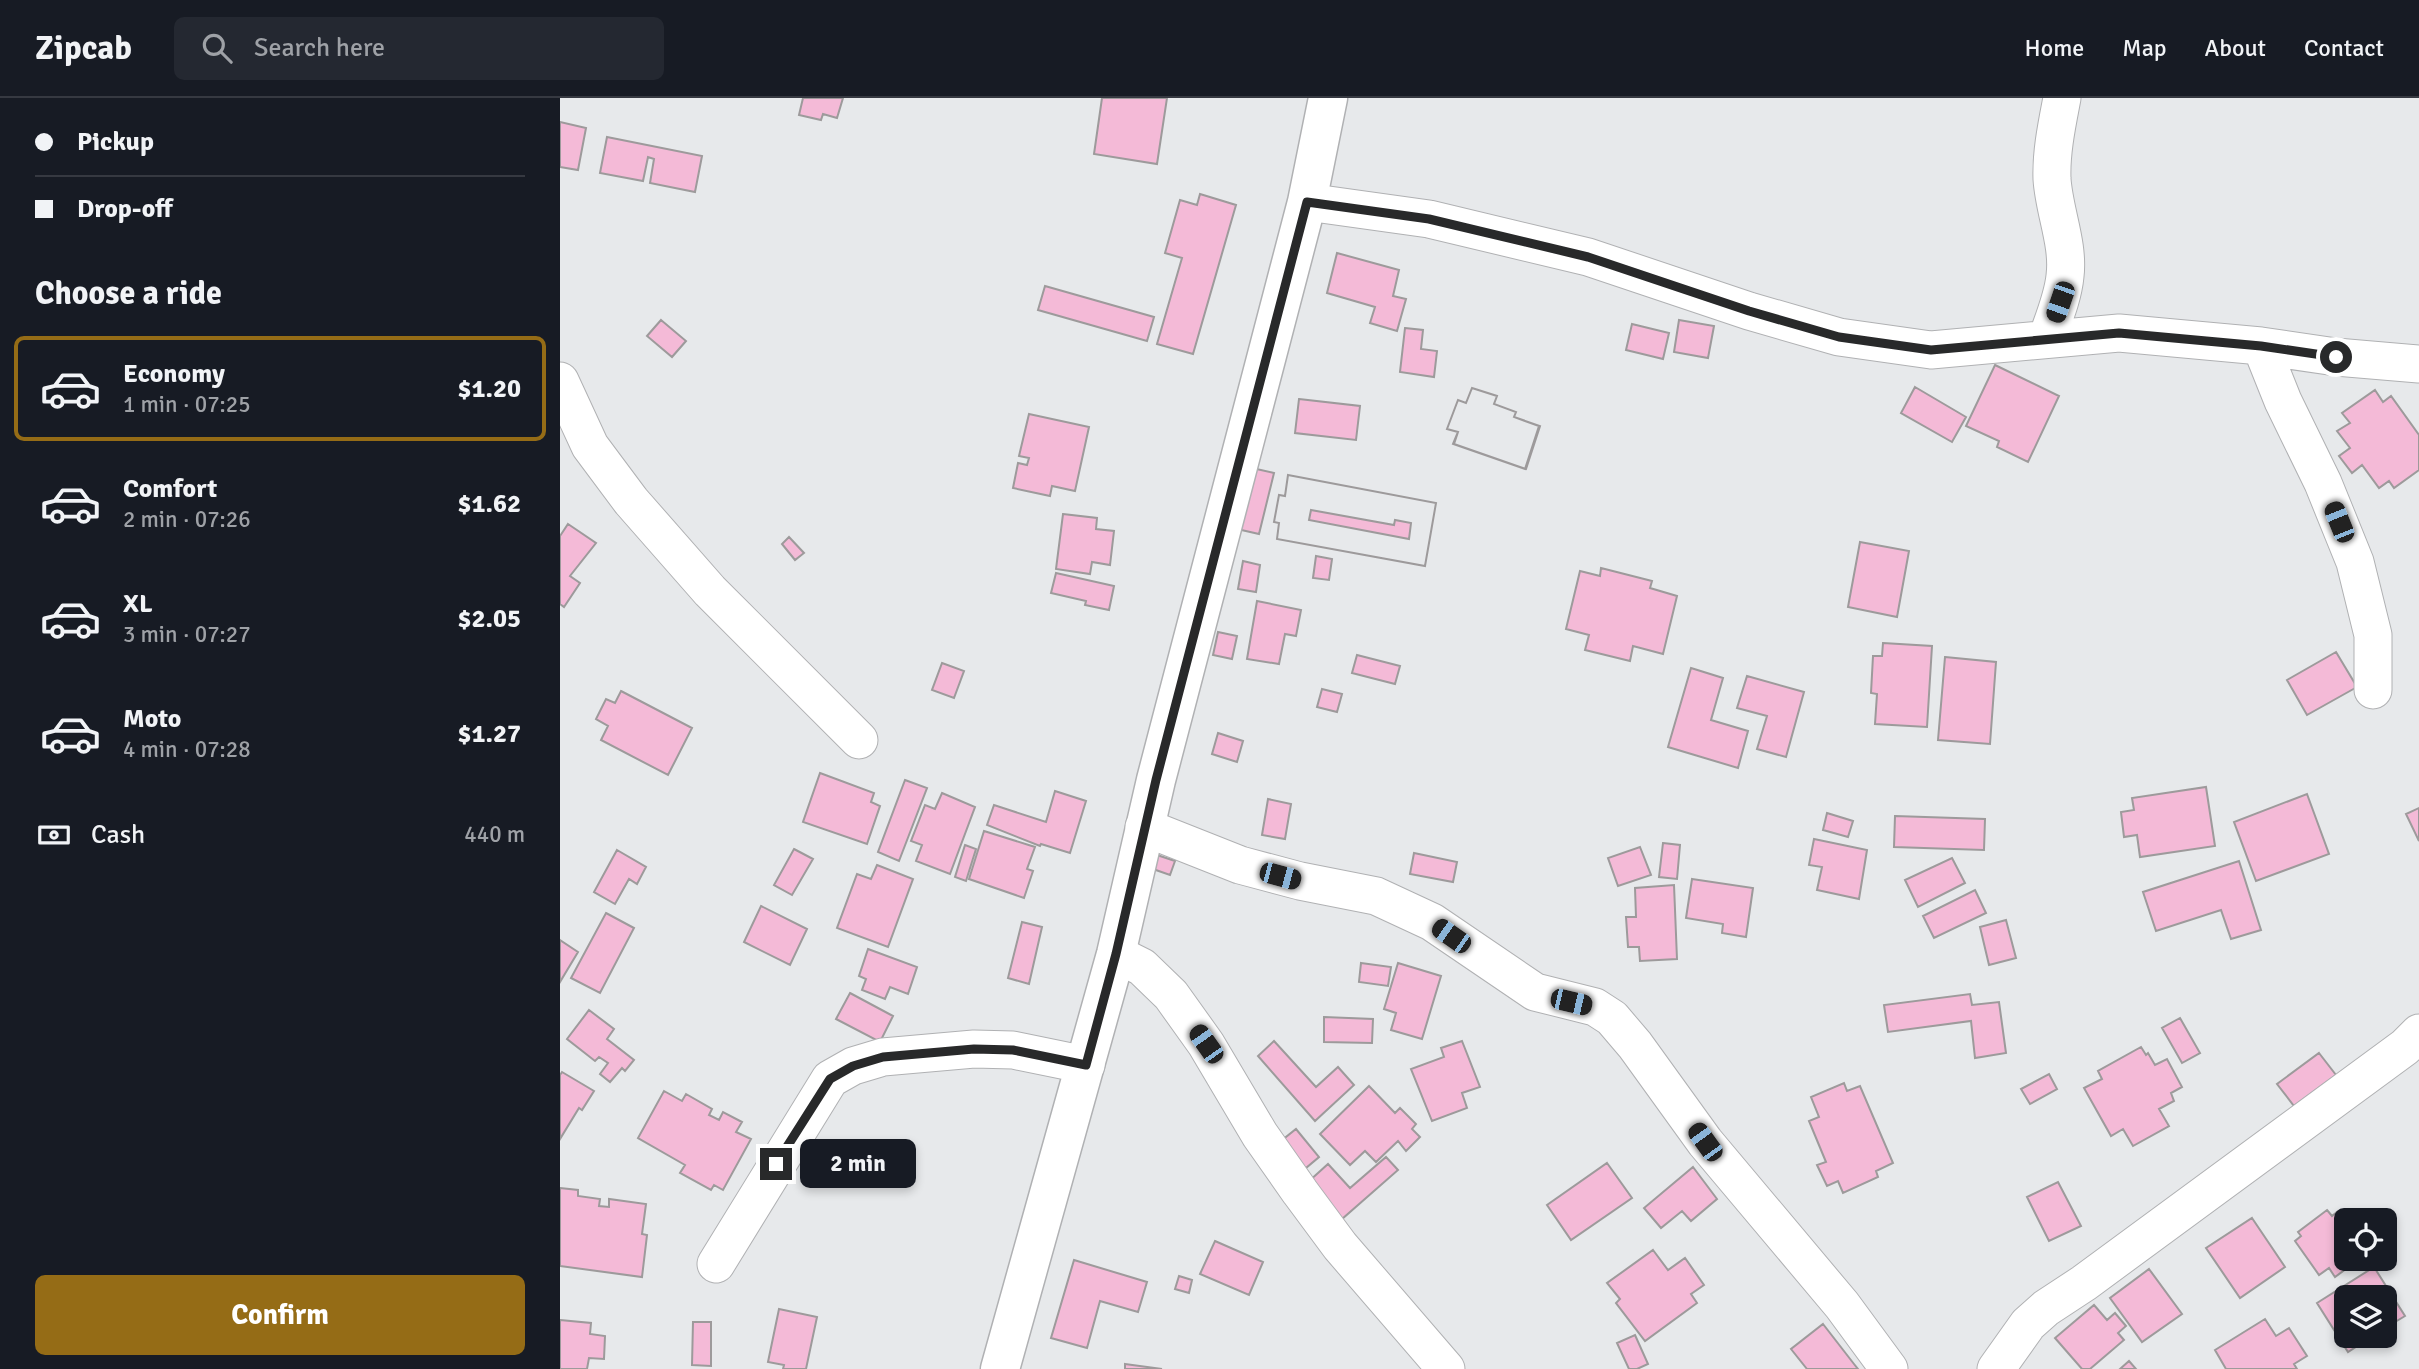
<!DOCTYPE html>
<meta charset="utf-8">
<style>
:root{--surface:#171b24;--page:#242831;--text:#f1f3f6;--muted:#9ea1a6;--line:#363941;--accent:#956c16}
body{margin:0;font-family:Signika,sans-serif;background:var(--page);color:var(--text);height:100vh;display:flex;flex-direction:column;font-size:26px;white-space:nowrap}
*{box-sizing:border-box;margin:0}
p{font-size:23px;color:var(--muted)}
.icon{flex:none;width:38px;height:38px;fill:none;stroke:currentColor;stroke-width:2;stroke-linecap:round;stroke-linejoin:round}
.map{position:relative;flex:1;overflow:hidden}
.drawer{display:flex;flex-direction:column;background:var(--surface);width:560px}
.drawer>*{flex:none}
.banner{display:grid;align-content:center;height:154px;padding:0 35px;background:var(--surface)}
.buttons{position:absolute;left:1774px;top:1110px;display:grid;gap:14px}
.buttons a{display:grid;place-items:center;width:63px;height:63px;border-radius:10px;background:var(--surface);box-shadow:0 4px 10px #0003;font-size:35px}
.end{position:absolute;width:32px;height:32px;margin:-16px;border:9px solid #28292a;background:#fff;box-shadow:0 0 0 4px #fff}
.from{border-radius:50%}
.bubble{position:absolute;height:49px;border-radius:10px;background:var(--surface);box-shadow:0 4px 10px #0003;font-size:23px;font-weight:800;line-height:49px;text-align:center}
.car{position:absolute;width:21px;height:42px;margin:-21px -10px;border-radius:9px;box-shadow:0 0 5px 2px #0007;background:linear-gradient(#222 24%,#8ab4d8 0 40%,#222 0 76%,#8ab4d8 0 86%,#222 0)}
.banner b{display:flex;align-items:center;gap:24px;height:66px;font-size:26px}
.banner b+b{border-top:2px solid var(--line)}
.banner i{width:18px;height:18px;background:var(--text)}
ul{padding:0;list-style:none}
li{display:flex;align-items:center;gap:21px;height:105px;margin:0 14px 10px;padding:0 21px;border:4px solid transparent;border-radius:10px}
li div{flex:1}
li b{display:block;font-size:26px}
li em{font-style:normal;font-weight:800}
li.active{border-color:var(--accent)}
li>.icon{width:63px;height:63px;stroke-width:1.5}
h2{padding:0 35px;font-size:32px;line-height:84px}
.pay{display:flex;align-items:center;gap:18px;height:77px;padding:0 35px;font-size:26px}
.pay p{margin-inline-start:auto}
.button{display:flex;gap:14px;margin-top:auto;padding:14px 35px}
.button a{flex:1;height:80px;border-radius:10px;background:var(--accent);color:#fff;font-size:28px;font-weight:800;line-height:80px;text-align:center}
header{display:flex;align-items:center;gap:42px;box-sizing:border-box;height:98px;padding:0 35px;background:var(--surface);border-bottom:2px solid var(--line)}
header strong{font-size:33px}
nav{display:flex;gap:38px;margin-inline-start:auto;font-size:24px}
.search{width:490px;height:63px;background:var(--page);display:flex;align-items:center;gap:18px;box-sizing:border-box;padding:0 24px;border-radius:10px;color:var(--muted);font-size:26px}
main{display:flex;flex:1;min-height:0}
.map>svg:first-child{display:block}
.building{fill:#f4bad7;stroke:#9d9a9b;stroke-width:2;fill-rule:evenodd}
.lines{fill:none;stroke-linecap:round;stroke-linejoin:round}
.street-casing{stroke:#b0b1b3;stroke-width:39}
.secondary-casing{stroke:#b0b1b3;stroke-width:41}
.street{stroke:#fff;stroke-width:37}
.secondary{stroke:#fff;stroke-width:38}
.route{stroke:#28292a;stroke-width:9}
</style>
<header>
<strong>Zipcab</strong>
<div class="search"><svg class="icon" aria-label="search" viewBox="0 0 24 24"><circle cx="10" cy="10" r="6"/><path d="M15 15l6 6"/></svg>Search here</div>
<nav><a>Home</a><a>Map</a><a>About</a><a>Contact</a></nav>
</header>
<main>
<section class="drawer">
<div class="banner">
<b><i class="from"></i>Pickup</b>
<b><i></i>Drop-off</b>
</div>
<h2>Choose a ride</h2>
<ul>
<li class="active"><svg class="icon" aria-label="car" viewBox="0 0 24 24"><path d="M5 17H2v-5l4-1 3-4h7l3 4 3 1v5h-3M9 17h6M6 11h13"/><circle cx="7" cy="17" r="2"/><circle cx="17" cy="17" r="2"/></svg><div><b>Economy</b><p>1 min · 07:25</p></div><em>$1.20</em></li>
<li><svg class="icon" aria-label="car" viewBox="0 0 24 24"><path d="M5 17H2v-5l4-1 3-4h7l3 4 3 1v5h-3M9 17h6M6 11h13"/><circle cx="7" cy="17" r="2"/><circle cx="17" cy="17" r="2"/></svg><div><b>Comfort</b><p>2 min · 07:26</p></div><em>$1.62</em></li>
<li><svg class="icon" aria-label="car" viewBox="0 0 24 24"><path d="M5 17H2v-5l4-1 3-4h7l3 4 3 1v5h-3M9 17h6M6 11h13"/><circle cx="7" cy="17" r="2"/><circle cx="17" cy="17" r="2"/></svg><div><b>XL</b><p>3 min · 07:27</p></div><em>$2.05</em></li>
<li><svg class="icon" aria-label="car" viewBox="0 0 24 24"><path d="M5 17H2v-5l4-1 3-4h7l3 4 3 1v5h-3M9 17h6M6 11h13"/><circle cx="7" cy="17" r="2"/><circle cx="17" cy="17" r="2"/></svg><div><b>Moto</b><p>4 min · 07:28</p></div><em>$1.27</em></li>
</ul>
<div class="pay"><svg class="icon" aria-label="cash" viewBox="0 0 24 24"><path d="M3 7h18v10H3z"/><circle cx="12" cy="12" r="2"/></svg>Cash<p>440 m</p></div>
<div class="button"><a>Confirm</a></div>
</section>
<div class="map">
<svg width="1859" height="1271" viewBox="0 0 1859 1271">
<rect width="100%" height="100%" fill="#e7e9eb"/>
<path class="building" d="M243,0H283L277,20L263,16L261,22L239,17Z
M542,0H607L597,66L534,56Z
M0,24L26,30L18,72L0,69Z
M47,39L142,58L135,94L90,85L94,61L88,59L83,83L40,75Z
M640,96L676,107L633,256L597,246L622,160L605,155L620,102L637,107Z
M777,155L839,172L833,198L846,201L837,233L810,225L815,209L767,195Z
M485,188L594,219L587,243L478,212Z
M101,222L126,243L112,259L87,238Z
M1119,222L1154,228L1148,260L1114,254Z
M1072,226L1109,235L1103,261L1066,252Z
M845,230L863,232L861,251L877,253L874,279L840,274Z
M1435,267L1499,298L1468,364L1437,349L1439,343L1406,328Z
M1355,289L1406,319L1392,344L1341,315Z
M912,290L937,298L934,306L956,314L954,319L979,328L965,371L893,346L898,334L887,331L898,302L906,305Z
M912,290L937,298L934,306L956,314L954,319L980,328L966,371L894,346L898,334L887,331L898,302L906,305Z
M1815,292L1823,304L1831,298L1859,337V372L1834,390L1829,383L1819,390L1802,367L1792,375L1779,358L1790,350L1777,333L1790,325L1782,315Z
M739,301L800,308L796,342L735,335Z
M469,316L529,329L515,393L492,388L490,398L453,390L458,365L467,367L469,360L459,358Z
M692,370L714,375L699,436L677,431Z
M728,377L876,405L865,468L717,441L719,425L714,424L719,397L725,398ZM751,412L834,427L835,422L851,425L849,441L749,422Z
M728,377L876,405L865,468L717,441L719,425L714,424L719,397L725,398Z
M503,416L537,420L536,431L554,433L550,467L532,464L530,476L496,471Z
M8,426L36,445L10,478L20,485L4,509L0,506V438Z
M229,439L244,455L235,462L222,446Z
M1300,444L1349,453L1337,519L1288,509Z
M756,458L772,461L769,482L753,480Z
M683,463L700,467L696,494L678,491Z
M1041,470L1092,483L1090,490L1117,498L1103,556L1073,548L1070,563L1025,552L1029,537L1006,531L1020,473L1040,478Z
M496,475L554,488L549,512L525,507L526,503L491,495Z
M697,503L741,512L736,538L725,536L719,566L687,561Z
M658,534L677,538L672,561L653,557Z
M1323,545L1372,548L1367,629L1315,626L1317,596L1311,595L1313,558H1322Z
M1776,554L1797,589L1747,617L1727,582Z
M797,557L840,568L835,586L792,575Z
M1385,559L1436,564L1430,646L1378,642Z
M382,565L404,573L394,600L372,592Z
M1131,570L1163,580L1151,622L1188,633L1178,670L1108,649Z
M1187,578L1244,594L1226,659L1197,651L1207,618L1177,610Z
M762,591L782,596L777,614L757,609Z
M61,593L132,630L108,677L41,642L48,628L36,621L46,601L55,605Z
M658,635L683,643L677,664L652,656Z
M260,675L314,695L311,704L320,708L307,746L243,724Z
M345,682L367,690L339,763L318,754Z
M1646,689L1655,748L1580,759L1577,737L1564,739L1561,714L1574,712L1572,700Z
M495,693L526,703L510,755L481,746L480,748L427,727L434,707L486,724Z
M382,695L415,709L390,776L356,763L362,747L351,743L365,707L375,711Z
M1747,696L1769,756L1696,783L1674,724Z
M708,701L731,706L725,741L702,737Z
M1859,710V743L1846,716Z
M1267,715L1293,723L1288,739L1263,732Z
M1335,718L1425,721L1424,752L1334,749Z
M424,733L475,749L467,771L473,773L464,800L409,781Z
M1254,741L1307,752L1299,801L1257,792L1262,769L1249,767Z
M1103,745L1120,747L1117,781L1099,779Z
M405,747L416,751L406,783L395,779Z
M1080,749L1091,777L1058,788L1048,760Z
M234,751L253,761L232,797L214,787Z
M57,752L86,769L77,786L69,781L55,806L34,794Z
M854,755L897,764L893,784L850,776Z
M597,757L615,763L610,777L593,771Z
M1392,760L1405,785L1358,809L1345,782Z
M1679,763L1701,832L1671,841L1661,812L1596,833L1583,794Z
M317,767L353,781L328,849L277,830L297,776L311,781Z
M1132,781L1193,790L1186,839L1162,835L1163,826L1126,820Z
M1114,787L1117,861L1080,863L1079,849H1068L1066,819H1076L1075,790Z
M1415,792L1426,815L1374,840L1363,818Z
M201,808L247,831L230,867L184,844Z
M46,815L74,830L40,895L11,880Z
M1446,822L1456,860L1429,867L1420,829Z
M462,824L482,829L469,886L448,880Z
M0,842L18,854L0,884Z
M308,851L357,869L348,896L330,889L325,901L302,892L306,881L299,878Z
M801,865L831,869L828,888L799,884Z
M838,865L881,878L862,941L831,932L836,915L824,911Z
M290,895L333,918L320,944L276,921Z
M1410,896L1412,907L1439,904L1446,955L1415,960L1411,923L1328,934L1324,907Z
M29,912L54,931L47,941L74,962L65,973L62,970L50,984L40,976L48,965L39,959L35,963L7,941Z
M764,919L813,921L812,945L764,944Z
M1620,920L1640,955L1622,965L1602,930Z
M714,943L756,989L778,969L794,987L755,1023L698,958Z
M902,943L920,989L902,995L907,1010L872,1023L851,971L884,959L881,950Z
M1581,949L1586,957L1588,955L1595,967L1607,961L1622,989L1611,995L1614,1003L1599,1011L1609,1028L1573,1048L1563,1031L1551,1038L1524,990L1542,981L1538,973Z
M1759,955L1776,977L1734,1008L1717,986Z
M2,974L34,993L22,1012L19,1010L0,1041V977Z
M1489,976L1497,991L1470,1006L1461,991Z
M1284,985L1287,993L1300,988L1333,1065L1316,1073L1318,1079L1283,1095L1278,1083L1267,1088L1257,1067L1266,1064L1249,1023L1259,1019L1251,999Z
M809,988L835,1015L840,1010L856,1026L852,1031L860,1039L846,1053L838,1043L816,1064L805,1053L790,1067L760,1036Z
M104,993L122,1003L126,996L152,1011L149,1017L159,1022L163,1014L182,1024L176,1034L191,1041L163,1092L154,1087L151,1092L120,1075L125,1067L78,1040Z
M736,1031L759,1059L740,1075L716,1047Z
M826,1059L838,1072L782,1121L748,1084L768,1066L790,1090Z
M1047,1065L1072,1100L1011,1142L987,1107Z
M1133,1069L1157,1101L1131,1123L1122,1113L1101,1130L1084,1110Z
M1498,1084L1521,1128L1489,1143L1467,1099Z
M0,1090L18,1092V1098L40,1101L39,1108L49,1109V1101L86,1106L82,1136L87,1137L82,1179L0,1168Z
M1767,1112L1772,1118L1777,1114L1787,1127V1160H1797L1798,1162L1775,1179L1769,1170L1759,1177L1735,1143L1741,1138L1738,1134Z
M1692,1120L1725,1169L1680,1200L1646,1150Z
M655,1143L703,1164L689,1197L640,1176Z
M1093,1152L1108,1172L1125,1160L1144,1187L1131,1196L1137,1205L1085,1243L1056,1205L1060,1201L1047,1185Z
M514,1162L587,1184L578,1214L540,1203L527,1250L491,1240Z
M1814,1169L1845,1218L1825,1230V1199H1787V1237H1814L1788,1254L1757,1205Z
M1589,1171L1622,1216L1582,1244L1550,1200Z
M619,1178L632,1182L629,1195L615,1191Z
M1534,1207L1547,1222L1555,1215L1566,1228L1558,1235L1564,1242L1530,1271H1522L1495,1240Z
M219,1211L257,1219L246,1271H223L224,1267L208,1264Z
M1705,1221L1716,1238L1729,1230L1747,1258L1734,1266L1737,1271H1666L1655,1252Z
M0,1222L31,1225L30,1236L45,1238L44,1261L29,1260L27,1271H0Z
M133,1224H151V1268L132,1267Z
M1263,1226L1294,1266L1298,1271H1247L1231,1251Z
M1075,1237L1088,1266L1077,1271H1069L1057,1245Z
M1569,1263L1576,1271H1560Z
M565,1266L602,1271H565Z"/>
<g class="lines">
<g class="street-casing">
<path id="street" d="M747,104L869,121L1028,159L1189,213L1279,239L1371,252L1559,235L1701,248L1776,259L1859,266
M1487,240C1494,220 1503,199 1505,178C1509,146 1494,113 1492,81C1491,54 1497,26 1502,0
M1701,248L1723,303L1763,385L1795,464L1813,537V592
M0,283L30,348L71,403L150,493L299,642
M584,729L680,767L740,783L816,798L872,824L975,894L1035,909L1052,920L1075,947L1145,1044L1282,1207L1329,1271
M556,856L582,869L611,897L646,946L700,1037L740,1094L780,1148L886,1271
M156,1166L270,981L293,968L323,959L414,951L453,952L526,967
M1436,1271L1468,1226L1486,1210L1524,1185L1845,949L1859,935"/>
</g>
<g class="secondary-casing">
<path id="secondary" d="M440,1271L556,856L596,682L747,104L768,0"/>
</g>
<use href="#street" class="street"/>
<use href="#secondary" class="secondary"/>
</g>
<g class="lines">
<path class="route" d="M216,1066L270,981L293,968L323,959L414,951L453,952L526,967L556,856L596,682L747,104L869,121L1028,159L1189,213L1279,239L1371,252L1559,235L1701,248L1776,259"/>
</g>
</svg>
<div class="buttons">
<a><svg class="icon" aria-label="locate" viewBox="0 0 24 24"><circle cx="12" cy="12" r="6"/><path d="M12 2v4M12 18v4M2 12h4M18 12h4"/></svg></a>
<a><svg class="icon" aria-label="layers" viewBox="0 0 24 24"><path d="M12 4l9 5-9 5-9-5zM3 14l9 5 9-5"/></svg></a>
</div>
<i class="end from" style="left:1776px;top:259px"></i>
<i class="end" style="left:216px;top:1066px"></i>
<div class="bubble" style="left:240px;top:1041px;width:116px">2 min</div>
<i class="car" style="left:1500px;top:204px;rotate:199deg"></i>
<i class="car" style="left:1779px;top:424px;rotate:338deg"></i>
<i class="car" style="left:720px;top:778px;rotate:105deg"></i>
<i class="car" style="left:891px;top:838px;rotate:305deg"></i>
<i class="car" style="left:1011px;top:904px;rotate:103deg"></i>
<i class="car" style="left:646px;top:946px;rotate:325deg"></i>
<i class="car" style="left:1145px;top:1044px;rotate:324deg"></i>
</div>
</main>
